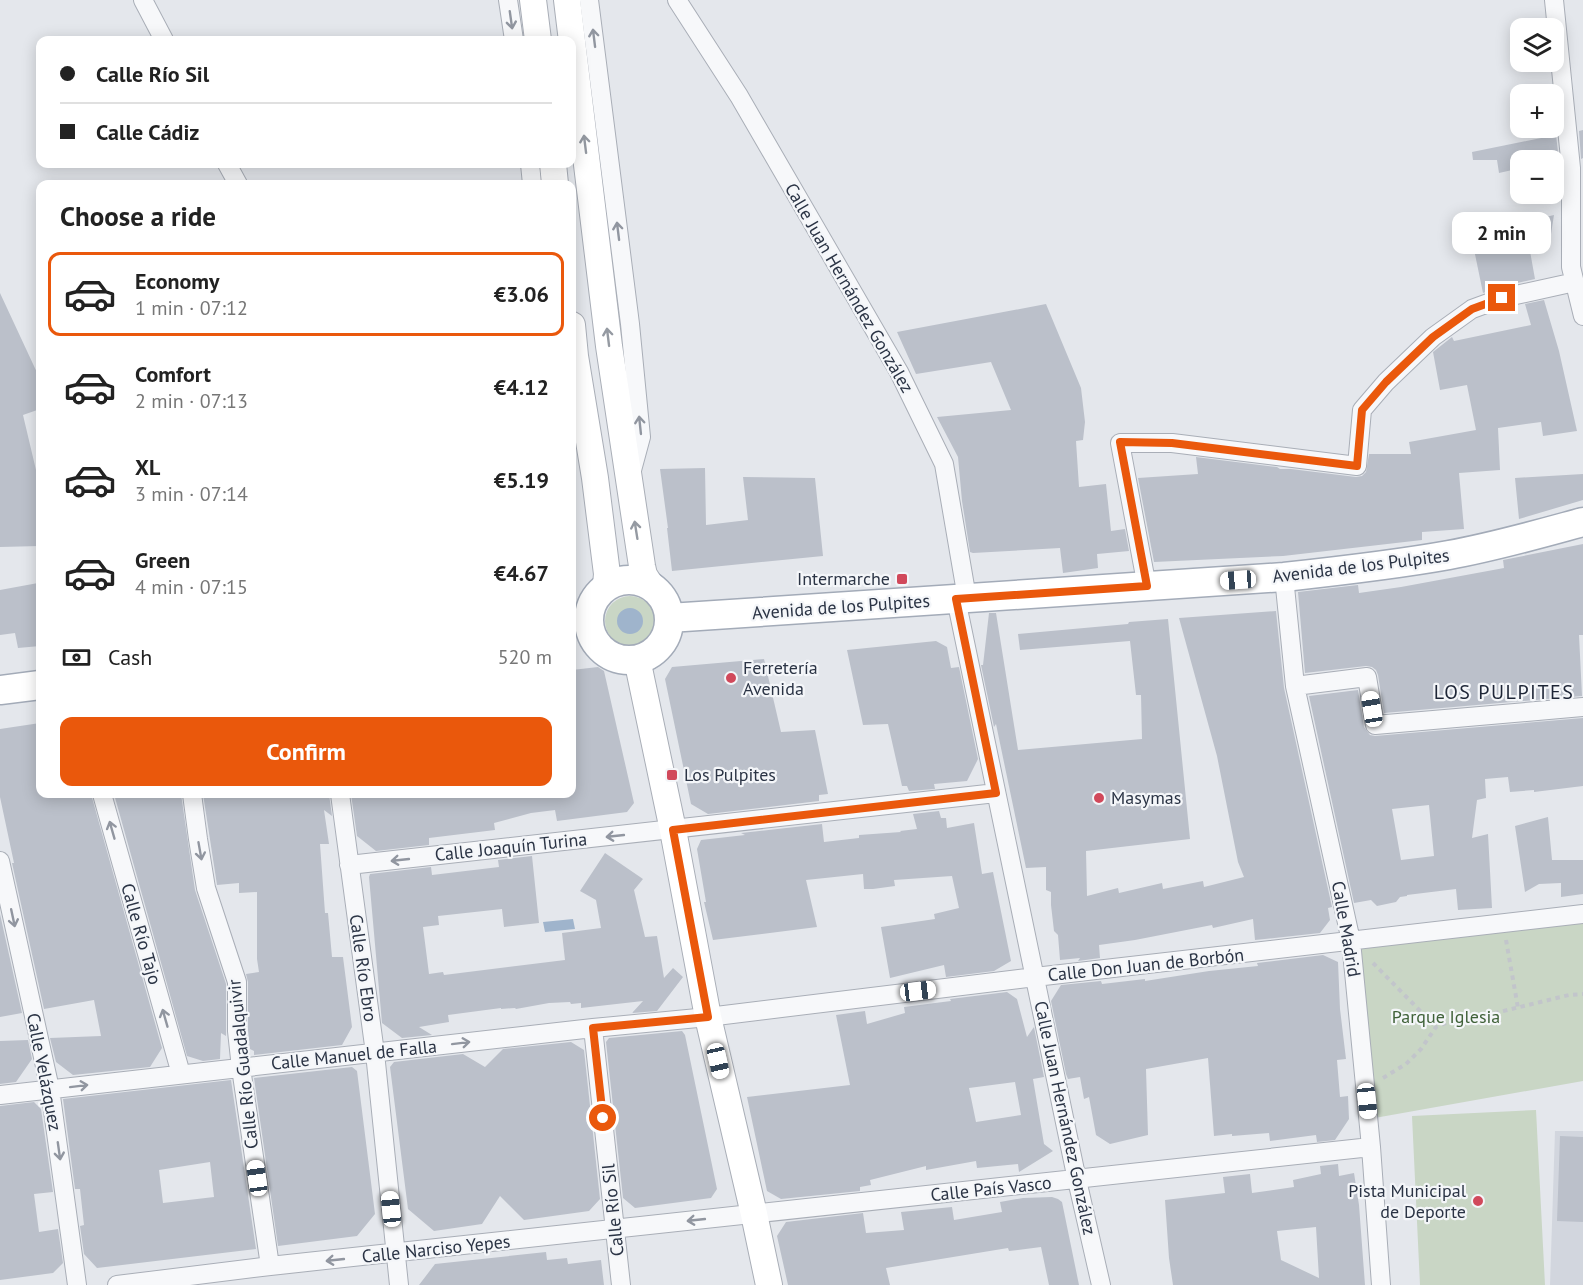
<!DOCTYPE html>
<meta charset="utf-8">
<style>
:root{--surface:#fff;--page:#f6f6f6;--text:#222;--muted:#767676;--line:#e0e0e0;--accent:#ea580c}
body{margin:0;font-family:"PT Sans",sans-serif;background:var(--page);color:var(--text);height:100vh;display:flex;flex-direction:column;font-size:22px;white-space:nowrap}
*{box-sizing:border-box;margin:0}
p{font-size:20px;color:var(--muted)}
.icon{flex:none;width:33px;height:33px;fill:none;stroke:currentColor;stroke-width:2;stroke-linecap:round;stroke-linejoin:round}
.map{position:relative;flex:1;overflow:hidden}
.details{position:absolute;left:36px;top:180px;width:540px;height:618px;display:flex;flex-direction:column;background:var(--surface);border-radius:12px;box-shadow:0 3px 15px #0003}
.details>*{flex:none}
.hud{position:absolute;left:36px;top:36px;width:540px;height:132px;border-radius:12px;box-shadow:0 3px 15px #0003;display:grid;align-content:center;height:132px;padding:0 24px;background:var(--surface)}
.controls{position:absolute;left:1510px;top:18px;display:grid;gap:12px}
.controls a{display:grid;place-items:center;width:54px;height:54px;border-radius:12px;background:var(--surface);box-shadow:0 3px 15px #0003;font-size:30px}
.end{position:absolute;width:27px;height:27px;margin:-14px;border:8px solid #ea580c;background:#fff;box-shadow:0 0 0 3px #fff}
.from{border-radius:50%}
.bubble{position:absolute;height:42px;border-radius:12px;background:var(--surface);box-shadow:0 3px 15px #0003;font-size:20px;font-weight:700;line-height:42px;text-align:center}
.car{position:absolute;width:18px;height:36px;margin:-18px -9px;border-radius:8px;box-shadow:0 0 4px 2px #0007;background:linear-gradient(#fff 24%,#345 0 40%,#fff 0 76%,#345 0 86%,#fff 0)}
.hud b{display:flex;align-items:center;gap:21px;height:57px;font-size:22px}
.hud b+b{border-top:2px solid var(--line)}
.hud i{width:15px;height:15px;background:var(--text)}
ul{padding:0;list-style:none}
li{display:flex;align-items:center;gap:18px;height:84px;margin:0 12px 9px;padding:0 12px;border:3px solid transparent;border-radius:12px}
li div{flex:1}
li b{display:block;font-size:22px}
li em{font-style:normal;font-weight:700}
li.current{border-color:var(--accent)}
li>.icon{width:54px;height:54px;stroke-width:1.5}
h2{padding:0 24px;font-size:27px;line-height:72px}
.pay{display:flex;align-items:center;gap:15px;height:66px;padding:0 24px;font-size:22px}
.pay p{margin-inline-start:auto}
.cta{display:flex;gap:12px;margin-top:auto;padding:12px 24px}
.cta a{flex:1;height:69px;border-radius:12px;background:var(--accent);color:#fff;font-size:24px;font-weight:700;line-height:69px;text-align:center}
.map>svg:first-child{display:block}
.built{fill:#d2d6de}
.green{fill:#c9d6c5}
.water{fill:#9fb4cc}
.building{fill:#bbc0ca;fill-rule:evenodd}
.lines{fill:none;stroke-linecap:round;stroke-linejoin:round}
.street-casing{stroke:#a9aeb7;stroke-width:20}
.secondary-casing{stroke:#a9aeb7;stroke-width:28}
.primary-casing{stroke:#a3abb8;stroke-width:31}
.path{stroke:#c2c5cb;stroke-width:4;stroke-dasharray:4.5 4.5;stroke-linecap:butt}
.street{stroke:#f7f8fa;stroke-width:18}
.secondary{stroke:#fff;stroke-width:26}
.primary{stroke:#fff;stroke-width:28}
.oneway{stroke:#9196a0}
.oneway2{stroke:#959aa2}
.route{stroke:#ea580c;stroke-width:8}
.poi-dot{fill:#d1495b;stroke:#f4f6f9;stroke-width:2}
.labels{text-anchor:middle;stroke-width:4.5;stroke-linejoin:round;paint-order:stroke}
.street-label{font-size:18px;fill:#2b3445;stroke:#f4f6f9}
.poi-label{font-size:18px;fill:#2b3445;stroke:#f4f6f9;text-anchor:start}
.park-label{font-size:18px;fill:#3f6138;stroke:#f4f6f9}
.neighbourhood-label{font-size:20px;letter-spacing:1.5px;fill:#1d2536;stroke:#f4f6f9}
</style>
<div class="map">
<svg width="1583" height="1285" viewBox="0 0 1583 1285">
<rect width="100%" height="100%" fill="#e4e7ec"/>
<path class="built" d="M1555,1131H1583V1285H1550Z"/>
<path class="green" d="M605 621a25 25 0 1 1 50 0a25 25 0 1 1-50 0Z
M1583,914V1081L1369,1119L1351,941Z
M1536,1110L1545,1285H1420L1412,1116Z"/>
<path class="water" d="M617 621a13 13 0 1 1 26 0a13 13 0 1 1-26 0Z
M573,919L575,929L545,932L543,922Z"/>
<path class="building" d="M1583,130V158L1581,159L1579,131Z
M1556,135L1559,160H1521V168L1499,173L1497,160H1473L1472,152Z
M1554,215L1551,234L1528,240L1535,279L1500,287L1483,293L1470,230L1521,218V223Z
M0,293L40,379V409L23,415L40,487V546L0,547Z
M1544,300L1559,351L1577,431L1543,436L1541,422L1498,428L1500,470L1459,473L1464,529L1422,532V540L1283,556L1154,562L1138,478L1198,474L1196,457L1277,467L1280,469H1291L1356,477L1362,476L1366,472L1369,454H1411L1409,442L1476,430L1467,385L1440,390L1433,352L1452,337L1454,341L1531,325L1525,304Z
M1046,304L1081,388L1085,422L1083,440L1076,441L1079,487L1106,484L1111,531L1125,529L1129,551L1097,554L1098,568L1063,573L1060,548L973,553L970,552L962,501L958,457L937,417L1011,410L991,362L916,374L897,332Z
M705,468L706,525L748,520L743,477L815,478L823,556L672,571L667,528H668L660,469Z
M1583,474V500L1519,519L1515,478Z
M1583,544V635H1579L1582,696L1384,713L1378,675L1376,670L1372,667L1366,666L1305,673L1298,592L1358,585L1359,593L1401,587L1504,568L1503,560Z
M38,583V587H40V646L18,648L15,633L0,635V590Z
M1276,611L1284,688L1332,907L1328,908L1330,920L1320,933L1255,940L1253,919L1213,928L1212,925L1135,940L1099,945L1100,958L1078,961L1080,958L1060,960L1058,935L1054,931L1051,905V892L1046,890V867L1026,868L996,724L994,727L981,665H983L989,613H996L1018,750L1142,739L1141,695H1136L1130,641L1020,650L1018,634L1128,624L1129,622L1168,619L1190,839L1086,851L1087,896L1118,888L1119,893L1162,883L1163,889L1203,881L1204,887L1244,877L1238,862L1217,756L1179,618Z
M936,641L947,647L951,668L959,667L978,759L967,781L934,784L935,789L909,791L907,786H902L888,724L863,725L847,650Z
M764,659L781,732L815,730L828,794L819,795V801L708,814L691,804L665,679L672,667Z
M598,667L604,671L634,803L627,812L557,821L555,810L531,813L494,823L495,830L429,838V845L376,851L357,836L351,794H572V670Z
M1358,690L1364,727L1370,735L1375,736L1583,718V786L1534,792V790L1510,792L1508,777L1485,779L1486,798L1477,800L1472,838L1488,834L1492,908L1458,910L1456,889L1407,895V896L1400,897L1396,902L1377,906L1371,900L1354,903L1309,696ZM1429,805L1434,856L1401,860L1392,809Z
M40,723V794H91L162,1048L150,1067L73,1075L56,1062L50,1038L101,1036L94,1000L44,1009L12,863H14L0,797V729Z
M114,794H181L195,890L226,984V1036L221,1033L220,1059L203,1061L187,1056Z
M203,794H329L332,816L324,810L329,844H320L325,913H328L332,957H343L352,1027L342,1045L254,1055V1051L250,1049L248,1030V982L246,974L259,972L257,959V892L239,893V883L217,885Z
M939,811L941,818H946L947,828L974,823L982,874L993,872L1011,961L994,971L946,977L944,965L890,978L881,927L935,919L934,914L959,908L952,876L894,880L895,886L873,889H864L863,874L806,880L817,927L713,940L704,902H706L697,849L701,840L745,835L741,833L822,824L824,842L859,838V835L901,832L900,831L917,829L913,814Z
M1548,817L1552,860H1583V894L1561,897V883L1539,884L1525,892L1515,826Z
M605,853L643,879L634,890L645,937L657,936L664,978L673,968L683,977L657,1011L632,1013L643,1001L581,1008V1003L571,1004L570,1002L549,1003L516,1009L515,1008L501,1009V1008L448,1015L449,1022L419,1027L432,1035L402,1038L382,1023L369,877L370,874L431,867L432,875L499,867L498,860L532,856L539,923L504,927L502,909L438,916L439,925L423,927L429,974L443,972L444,975L565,960L562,933L601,928L596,900L580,891Z
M0,914L22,1013L0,1017Z
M1323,955L1338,962L1340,1009L1346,1059L1337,1060L1340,1097L1348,1096L1349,1119L1335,1140L1317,1142L1316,1135L1270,1141L1269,1133L1232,1136V1134L1214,1136L1208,1058L1146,1069L1148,1135L1110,1144L1096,1135L1089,1097L1084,1099L1080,1077L1068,1079L1066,1074L1051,1001L1061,985L1101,981L1102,984L1145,979V981L1209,971L1258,966L1257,963Z
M1007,992L1017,999L1027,1037L1034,1027L1044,1077L1033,1079L1044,1144L1053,1151L1019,1172L1018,1164L977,1168L976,1161L926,1170V1166L870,1180L871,1185L860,1187V1191L781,1199L767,1191L747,1097L850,1085L836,1015L865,1011L867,1024L905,1013L904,1007L943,1002L951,1001L950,999ZM1015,1082L1021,1115L976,1122L969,1088Z
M682,1031L685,1035L717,1189L711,1198L635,1208L623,1198L606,1042L609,1038Z
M28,1040L32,1059L16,1082L0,1084V1041Z
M571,1042L584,1050L600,1199L589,1211L524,1220L500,1196L482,1224L434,1231L408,1209L390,1067L394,1062L463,1054L485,1067L503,1049Z
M352,1067L357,1071L375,1214L357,1236L278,1246L254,1078Z
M231,1080L256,1249L97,1268L84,1254L80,1226L84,1225L80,1189H75L63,1099ZM210,1162L214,1197L163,1203L159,1170Z
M34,1102L41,1109L53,1192L34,1194L39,1232L58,1229L63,1263L53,1273L0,1280V1106Z
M1560,1136L1583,1137V1222L1557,1221Z
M1338,1164L1339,1176L1354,1173L1359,1205L1365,1285H1173L1169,1258L1165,1200L1225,1193L1223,1177L1250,1174L1252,1193L1294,1187L1293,1180L1321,1174L1320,1166ZM1316,1227L1319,1278L1281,1260L1277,1231Z
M1052,1197L1058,1199L1062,1202L1079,1285H1049L1041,1247L1009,1251L1008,1248L886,1268L890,1285H788L777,1236L786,1222L863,1213L866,1233L904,1230L901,1212L952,1207L954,1220L1002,1212L1000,1202L1023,1198Z
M546,1252L547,1260L567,1258L568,1264L601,1260L604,1285H419L435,1264Z"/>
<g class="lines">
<g class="street-casing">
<path id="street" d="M143,0L164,40
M508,0L514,40
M589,0L630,324L641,437L631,474
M677,0L739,96L899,372L944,464L967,598
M1554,0L1571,168V267L1583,316
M227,164L238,184
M530,164L532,184
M1284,577L1295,686L1351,941L1371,1147L1381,1285
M1147,587L1120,443H1172L1357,466L1362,410L1386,382L1433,337L1472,309L1502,298L1575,282
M956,599L1077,1180L1101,1285
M1295,686L1367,677L1375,725L1583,707
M102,794L181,1074
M192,794L198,839L206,888L237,982V1031L241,1068L270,1266
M340,794L375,1053L399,1285
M0,861L50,1089L77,1285
M349,865L996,793
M593,1028L621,1285
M0,1095L593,1028L708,1017L1035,977L1583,914
M117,1285L270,1266L1371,1147"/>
</g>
<g class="secondary-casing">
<path id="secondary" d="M533,0L538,40
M567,0L609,346L642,566L644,575L651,586
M553,164L555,184
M572,325L575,356L595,478L607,574L606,585L604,589
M637,659L673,830L708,1017L754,1214L769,1285"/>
</g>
<g class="primary-casing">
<path id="primary" d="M589 620a40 40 0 1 1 80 0a40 40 0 1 1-80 0Z
M669,618L1284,577C1339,571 1394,565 1449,555C1494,547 1539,534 1583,522
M0,690L40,685"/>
</g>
<path class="path" d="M1506,940L1518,1008
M1373,963L1436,1027
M1383,1078L1406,1064L1421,1049L1436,1027L1456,1019L1487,1015L1569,995L1583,994"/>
<use href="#street" class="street"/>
<use href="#secondary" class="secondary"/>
<use href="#primary" class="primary"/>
</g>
<defs><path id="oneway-shaft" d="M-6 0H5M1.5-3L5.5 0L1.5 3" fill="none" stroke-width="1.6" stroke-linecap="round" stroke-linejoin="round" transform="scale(1.5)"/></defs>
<g class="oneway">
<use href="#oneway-shaft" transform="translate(511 20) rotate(82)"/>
<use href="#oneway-shaft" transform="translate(594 38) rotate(-97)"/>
<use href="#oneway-shaft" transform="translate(618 231) rotate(-97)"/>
<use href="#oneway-shaft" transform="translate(640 425) rotate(-96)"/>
<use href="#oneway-shaft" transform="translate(112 830) rotate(-106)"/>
<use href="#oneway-shaft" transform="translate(615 836) rotate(174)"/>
<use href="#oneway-shaft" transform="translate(200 851) rotate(80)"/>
<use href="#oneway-shaft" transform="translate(400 860) rotate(174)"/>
<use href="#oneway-shaft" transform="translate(13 918) rotate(78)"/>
<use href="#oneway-shaft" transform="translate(165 1018) rotate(-106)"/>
<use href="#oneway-shaft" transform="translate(461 1043) rotate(-7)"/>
<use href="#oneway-shaft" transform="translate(79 1086) rotate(-7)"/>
<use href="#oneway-shaft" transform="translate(59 1151) rotate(82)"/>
<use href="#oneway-shaft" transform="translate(696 1220) rotate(174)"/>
<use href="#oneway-shaft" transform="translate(335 1260) rotate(174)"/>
</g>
<g class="oneway2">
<use href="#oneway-shaft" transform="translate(585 144) rotate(-97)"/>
<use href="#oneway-shaft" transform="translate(608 337) rotate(-97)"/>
<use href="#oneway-shaft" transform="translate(636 530) rotate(-99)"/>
</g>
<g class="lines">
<path class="route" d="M603,1118L593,1028L708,1017L673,830L996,793L956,599L1147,586L1120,442L1172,443L1357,466L1362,410L1386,382L1433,337L1472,309L1502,298"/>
</g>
<g class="poi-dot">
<rect x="896" y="573" width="12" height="12" rx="3"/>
<circle cx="731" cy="678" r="6"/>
<rect x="666" y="769" width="12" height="12" rx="3"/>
<circle cx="1099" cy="798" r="6"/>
<circle cx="1478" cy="1201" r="6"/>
</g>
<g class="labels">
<g class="street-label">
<text transform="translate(849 288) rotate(60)" y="6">Calle Juan Hernández González</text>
<text transform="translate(1361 566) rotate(-7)" y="6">Avenida de los Pulpites</text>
<text transform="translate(841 607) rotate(-4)" y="6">Avenida de los Pulpites</text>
<text transform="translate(511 847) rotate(-6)" y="6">Calle Joaquín Turina</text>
<text transform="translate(1346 929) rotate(80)" y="6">Calle Madrid</text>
<text transform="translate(141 934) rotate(74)" y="6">Calle Río Tajo</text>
<text transform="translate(1146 965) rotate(-6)" y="6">Calle Don Juan de Borbón</text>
<text transform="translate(363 968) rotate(82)" y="6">Calle Río Ebro</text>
<text transform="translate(354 1055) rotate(-6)" y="6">Calle Manuel de Falla</text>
<text transform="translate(243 1064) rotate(-96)" y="6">Calle Río Guadalquivir</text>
<text transform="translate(44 1072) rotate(79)" y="6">Calle Velázquez</text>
<text transform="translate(1065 1118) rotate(78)" y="6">Calle Juan Hernández González</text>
<text transform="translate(991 1189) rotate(-6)" y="6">Calle País Vasco</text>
<text transform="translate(613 1210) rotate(-96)" y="6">Calle Río Sil</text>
<text transform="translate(436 1249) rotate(-6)" y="6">Calle Narciso Yepes</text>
</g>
<g class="poi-label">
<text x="890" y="585" text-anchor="end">Intermarche</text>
<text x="743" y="674">Ferretería<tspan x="743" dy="21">Avenida</tspan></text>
<text x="684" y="781">Los Pulpites</text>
<text x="1111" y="804">Masymas</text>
<text x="1466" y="1197" text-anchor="end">Pista Municipal<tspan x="1466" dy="21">de Deporte</tspan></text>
</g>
<g class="park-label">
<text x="1446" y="1023">Parque Iglesia</text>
</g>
<g class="neighbourhood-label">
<text x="1504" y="699">LOS PULPITES</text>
</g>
</g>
</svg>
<div class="controls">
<a><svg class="icon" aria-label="layers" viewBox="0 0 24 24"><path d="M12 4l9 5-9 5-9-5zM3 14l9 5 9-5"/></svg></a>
<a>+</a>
<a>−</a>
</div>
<i class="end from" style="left:603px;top:1118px"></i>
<i class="end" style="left:1502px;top:298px"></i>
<div class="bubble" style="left:1452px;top:212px;width:99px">2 min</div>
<i class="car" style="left:1238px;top:580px;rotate:266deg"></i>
<i class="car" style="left:1372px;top:709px;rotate:351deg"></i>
<i class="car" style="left:918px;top:991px;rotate:83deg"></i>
<i class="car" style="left:718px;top:1061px;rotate:167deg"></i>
<i class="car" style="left:1367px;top:1101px;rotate:174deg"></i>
<i class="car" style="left:257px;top:1178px;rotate:352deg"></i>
<i class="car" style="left:391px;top:1209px;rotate:354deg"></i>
<div class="hud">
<b><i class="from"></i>Calle Río Sil</b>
<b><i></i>Calle Cádiz</b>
</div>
<section class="details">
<h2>Choose a ride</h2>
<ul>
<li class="current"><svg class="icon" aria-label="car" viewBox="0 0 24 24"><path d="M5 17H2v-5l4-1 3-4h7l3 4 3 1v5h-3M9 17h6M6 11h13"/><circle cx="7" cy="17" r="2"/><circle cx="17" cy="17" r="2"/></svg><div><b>Economy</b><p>1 min · 07:12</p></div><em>€3.06</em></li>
<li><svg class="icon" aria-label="car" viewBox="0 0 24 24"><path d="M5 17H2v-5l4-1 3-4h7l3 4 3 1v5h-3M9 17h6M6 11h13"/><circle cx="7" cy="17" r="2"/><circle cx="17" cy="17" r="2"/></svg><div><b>Comfort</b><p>2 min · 07:13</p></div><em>€4.12</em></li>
<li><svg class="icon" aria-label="car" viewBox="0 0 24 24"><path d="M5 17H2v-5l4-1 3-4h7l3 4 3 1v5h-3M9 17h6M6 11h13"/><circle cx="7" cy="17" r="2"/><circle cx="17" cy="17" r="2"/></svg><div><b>XL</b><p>3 min · 07:14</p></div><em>€5.19</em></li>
<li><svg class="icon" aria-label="car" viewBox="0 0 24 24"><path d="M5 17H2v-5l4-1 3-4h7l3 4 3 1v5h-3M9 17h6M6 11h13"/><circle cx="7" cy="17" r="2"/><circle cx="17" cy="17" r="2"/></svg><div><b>Green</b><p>4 min · 07:15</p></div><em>€4.67</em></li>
</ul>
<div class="pay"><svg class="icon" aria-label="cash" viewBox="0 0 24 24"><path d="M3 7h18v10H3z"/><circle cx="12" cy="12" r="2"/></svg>Cash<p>520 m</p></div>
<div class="cta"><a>Confirm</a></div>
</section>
</div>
